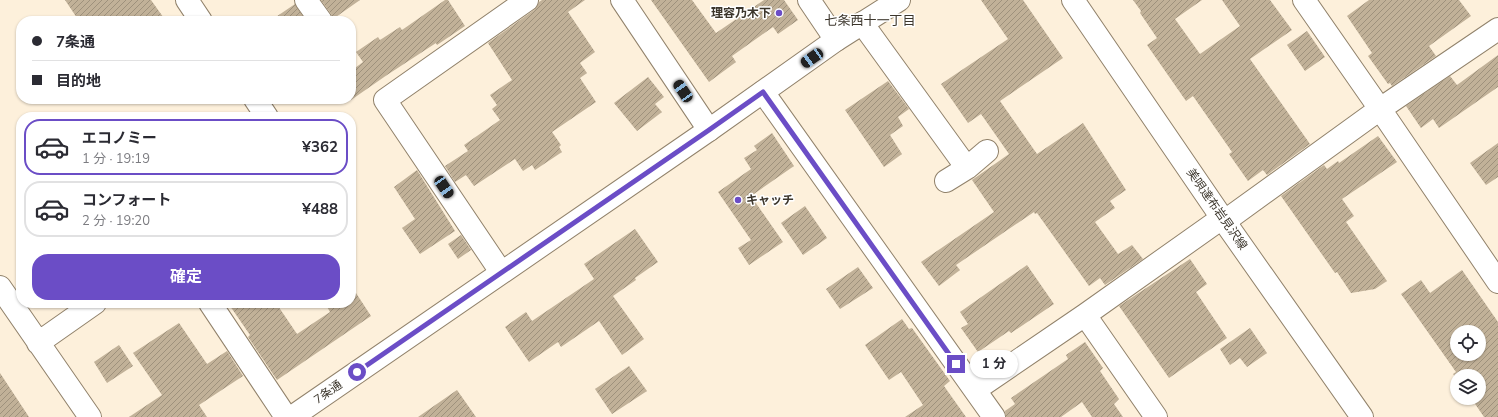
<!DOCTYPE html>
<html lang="ja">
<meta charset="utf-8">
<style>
:root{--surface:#fff;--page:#f2f2f3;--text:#2b2b33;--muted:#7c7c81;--line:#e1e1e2;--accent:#6b4dc6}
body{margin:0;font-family:"Nunito Sans","Noto Sans JP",sans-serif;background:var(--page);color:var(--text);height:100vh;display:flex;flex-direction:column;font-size:15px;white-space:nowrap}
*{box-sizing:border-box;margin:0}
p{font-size:13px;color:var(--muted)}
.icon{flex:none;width:22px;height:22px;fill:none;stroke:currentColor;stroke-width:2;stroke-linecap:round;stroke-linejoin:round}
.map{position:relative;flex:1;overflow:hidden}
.sheet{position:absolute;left:16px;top:112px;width:340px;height:196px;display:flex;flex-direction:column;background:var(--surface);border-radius:16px;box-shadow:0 1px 3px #0004}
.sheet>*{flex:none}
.top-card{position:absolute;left:16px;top:16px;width:340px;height:88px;border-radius:16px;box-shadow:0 1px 3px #0004;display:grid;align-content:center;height:88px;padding:0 16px;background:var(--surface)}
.tools{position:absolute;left:1450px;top:325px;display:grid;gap:8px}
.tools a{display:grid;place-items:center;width:36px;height:36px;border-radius:50%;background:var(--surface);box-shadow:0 1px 3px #0004;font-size:20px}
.end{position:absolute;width:18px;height:18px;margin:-9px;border:5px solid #6b4dc6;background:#fff;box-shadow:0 0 0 2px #fff}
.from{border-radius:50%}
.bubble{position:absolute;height:28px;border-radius:14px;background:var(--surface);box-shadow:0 1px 3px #0004;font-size:13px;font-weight:700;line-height:28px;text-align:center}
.car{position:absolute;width:12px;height:24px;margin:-12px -6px;border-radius:5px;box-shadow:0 0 3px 1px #0007;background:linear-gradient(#222 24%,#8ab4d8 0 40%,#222 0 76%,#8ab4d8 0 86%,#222 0)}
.top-card b{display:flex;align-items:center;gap:14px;height:38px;font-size:15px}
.top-card b+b{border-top:1px solid var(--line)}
.top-card i{width:10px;height:10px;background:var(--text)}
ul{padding:7px 0 0;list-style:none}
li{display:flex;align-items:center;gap:12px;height:56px;margin:0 8px 6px;padding:0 8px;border:2px solid var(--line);border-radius:16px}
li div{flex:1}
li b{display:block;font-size:15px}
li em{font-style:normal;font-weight:700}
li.on{border-color:var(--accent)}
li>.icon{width:36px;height:36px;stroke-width:1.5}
.action{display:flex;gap:8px;margin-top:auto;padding:8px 16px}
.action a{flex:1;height:46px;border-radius:16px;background:var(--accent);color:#fff;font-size:16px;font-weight:700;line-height:46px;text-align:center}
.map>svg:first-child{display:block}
.building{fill:url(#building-hatch);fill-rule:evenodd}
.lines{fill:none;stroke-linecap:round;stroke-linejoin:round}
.minor-casing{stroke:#91826b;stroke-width:24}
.tertiary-casing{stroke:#91826b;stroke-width:24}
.secondary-casing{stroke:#91826b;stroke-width:24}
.minor{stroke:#fff;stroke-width:22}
.tertiary{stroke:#fff;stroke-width:22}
.secondary{stroke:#fff;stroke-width:22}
.route{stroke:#6b4dc6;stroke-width:5}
.poi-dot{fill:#6b4dc6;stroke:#fff;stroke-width:1.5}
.labels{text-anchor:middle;stroke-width:3;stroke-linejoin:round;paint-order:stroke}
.poi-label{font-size:12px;font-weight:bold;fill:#3c362c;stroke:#fff;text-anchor:end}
.street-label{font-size:12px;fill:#3c362c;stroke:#fff}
.neighbourhood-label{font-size:13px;fill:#3c362c;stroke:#fff}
</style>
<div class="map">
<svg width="1498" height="417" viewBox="0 0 1498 417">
<defs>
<pattern id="building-hatch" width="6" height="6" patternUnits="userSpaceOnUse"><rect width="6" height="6" fill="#c1b198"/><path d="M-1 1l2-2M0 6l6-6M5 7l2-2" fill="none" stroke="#9e917c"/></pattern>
</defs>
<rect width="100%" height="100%" fill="#fdf0db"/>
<path class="building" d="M65,0H151L166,21H79Z
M321,0H360L333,19L331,14Z
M445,0H448L465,26L437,45L436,43L387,75L351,100V71L363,62L356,52L378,37L380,40L400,27L402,30Z
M542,0H585L568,12L595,52L580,63L587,73L580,78L596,102L552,132L561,145L559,147L562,152L535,170L532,165L523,171L515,159L474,186L466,175L455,182L445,166L468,151L464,145L500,120L492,109L497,105L490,95L512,80L488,43L534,10L539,2Z
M651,0H692L716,33L764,0H784L798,20L778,34L773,27L732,56L736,62L709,82Z
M981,0H1023L1063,58L1000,101L1037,154L1083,123L1126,190L1110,201L1115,208L1095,222L1118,254L1132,245L1143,259L1105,285L1100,278L1089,286L1037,213L1035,214L1034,212L956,265L960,270L939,286L921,262L994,212L972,180L1009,154L981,114L968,123L941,84L1008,39Z
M1133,0H1202L1175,19L1200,54L1240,26L1222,0H1270L1292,30L1250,59L1310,144L1267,175L1263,170L1248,181L1229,154L1232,152L1193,96L1186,101L1147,45L1157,38L1140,13L1141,11Z
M1369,0H1459L1471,16L1429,46L1436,56L1392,86L1390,83L1388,84L1368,56L1372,53L1347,16Z
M295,4L306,21H270Z
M1307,31L1325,57L1305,71L1287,45Z
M1498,55V87L1439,128L1433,119L1421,128L1406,106L1450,76L1457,85Z
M648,77L664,97L655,104L662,112L637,131L614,103Z
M888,81L909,109L898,117L903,126L890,135L902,154L884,167L845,110Z
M772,133L794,166L751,196L783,242L749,265L738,248L751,240L718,192L751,169L744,158L757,150L754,146Z
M1378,136L1397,162L1342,199L1354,216L1346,222L1387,281L1375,289L1351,293L1337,272L1335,273L1281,196L1324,165L1327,169L1338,161L1339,163Z
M1498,143V177L1486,185L1470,163Z
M417,170L455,231L420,254L402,228L415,219L394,187Z
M805,206L827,238L803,255L781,223Z
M635,229L658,262L635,278L636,280L613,296L644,339L622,355L599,321L561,347L558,342L529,362L505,327L526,312L532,321L594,279L584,264Z
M461,235L471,250L458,259L448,244Z
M1190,259L1207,284L1196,292L1227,338L1169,378L1119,306Z
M1027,265L1054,304L1011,333L1009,331L978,352L961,328L968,324L960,312Z
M858,267L873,288L840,309L826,289Z
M1462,270L1498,322V417H1484L1471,398H1479V376H1457V379L1453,374L1456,372L1401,294L1421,280L1430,293ZM1457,332H1479V354H1457Z
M356,293L371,316L277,380L248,337L250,335L228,303H276L297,334L330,312L325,303H351V296Z
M902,319L909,329L912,328L950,381L944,386L966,417H905L923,405L901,372L889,380L865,345Z
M179,323L207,364L227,351L243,376L199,405L207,417H129L162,395L133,353Z
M1250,328L1267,353L1247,367L1240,358L1230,365L1220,349Z
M1085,342L1103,368L1100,371L1119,399L1114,404L1123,417H1092L1082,402L1061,417H1006L1005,411L1015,404L1011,398L1068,359L1066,355Z
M119,345L133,366L107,383L94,362Z
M629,366L647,391L612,414L595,389Z
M0,373L29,417H0Z
M457,390L476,417H418Z"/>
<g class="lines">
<g class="minor-casing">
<path id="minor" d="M187,0L201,21
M306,0L321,21
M622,0L709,130
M809,0L836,40
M1304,0L1380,109L1498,282
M862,23L967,168
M763,92L994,417
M255,99L267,117
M946,181L967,168L987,151
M1225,221L1380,109L1498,29
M501,272L385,100L527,0
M0,287L90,417
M210,303L286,417
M1085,315L1156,417
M38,343L95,303
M975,390L1085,315L1222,218"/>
</g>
<g class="tertiary-casing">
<path id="tertiary" d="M292,417L709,130L836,40L899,0"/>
</g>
<g class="secondary-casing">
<path id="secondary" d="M1073,0L1222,218L1362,417"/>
</g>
<use href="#minor" class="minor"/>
<use href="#tertiary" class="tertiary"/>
<use href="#secondary" class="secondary"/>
</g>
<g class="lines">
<path class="route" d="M357,372L709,130L763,92L956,364"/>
</g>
<g class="poi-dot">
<circle cx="779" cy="13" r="4"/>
<circle cx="738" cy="200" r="4"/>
</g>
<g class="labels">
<g class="poi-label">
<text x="771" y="17">理容乃木下</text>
<text x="746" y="204" text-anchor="start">キャッチ</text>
</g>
<g class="street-label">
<text transform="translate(1217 209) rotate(55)" y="4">美唄達布岩見沢線</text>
<text transform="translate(328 392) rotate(-35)" y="4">7条通</text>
</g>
<g class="neighbourhood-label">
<text x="870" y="25">七条西十一丁目</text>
</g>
</g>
</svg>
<div class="tools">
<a><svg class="icon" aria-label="locate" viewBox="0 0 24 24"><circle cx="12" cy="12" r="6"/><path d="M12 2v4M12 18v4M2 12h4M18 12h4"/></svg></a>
<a><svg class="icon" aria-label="layers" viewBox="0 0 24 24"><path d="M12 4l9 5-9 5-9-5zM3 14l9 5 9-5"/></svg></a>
</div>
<i class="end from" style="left:357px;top:372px"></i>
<i class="end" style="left:956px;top:364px"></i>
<div class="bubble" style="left:970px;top:350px;width:48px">1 分</div>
<i class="car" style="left:812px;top:58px;rotate:235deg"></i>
<i class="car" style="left:683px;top:91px;rotate:326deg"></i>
<i class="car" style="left:444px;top:187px;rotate:146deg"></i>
<div class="top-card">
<b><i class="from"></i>7条通</b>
<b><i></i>目的地</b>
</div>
<section class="sheet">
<ul>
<li class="on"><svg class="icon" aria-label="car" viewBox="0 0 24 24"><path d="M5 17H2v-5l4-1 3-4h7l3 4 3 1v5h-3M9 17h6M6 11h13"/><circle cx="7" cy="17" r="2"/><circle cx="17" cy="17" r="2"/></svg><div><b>エコノミー</b><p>1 分 · 19:19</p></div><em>¥362</em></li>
<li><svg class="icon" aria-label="car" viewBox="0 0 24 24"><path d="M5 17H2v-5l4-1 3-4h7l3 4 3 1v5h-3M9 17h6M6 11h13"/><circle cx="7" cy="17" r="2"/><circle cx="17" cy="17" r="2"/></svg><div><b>コンフォート</b><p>2 分 · 19:20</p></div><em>¥488</em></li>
</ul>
<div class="action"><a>確定</a></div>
</section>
</div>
